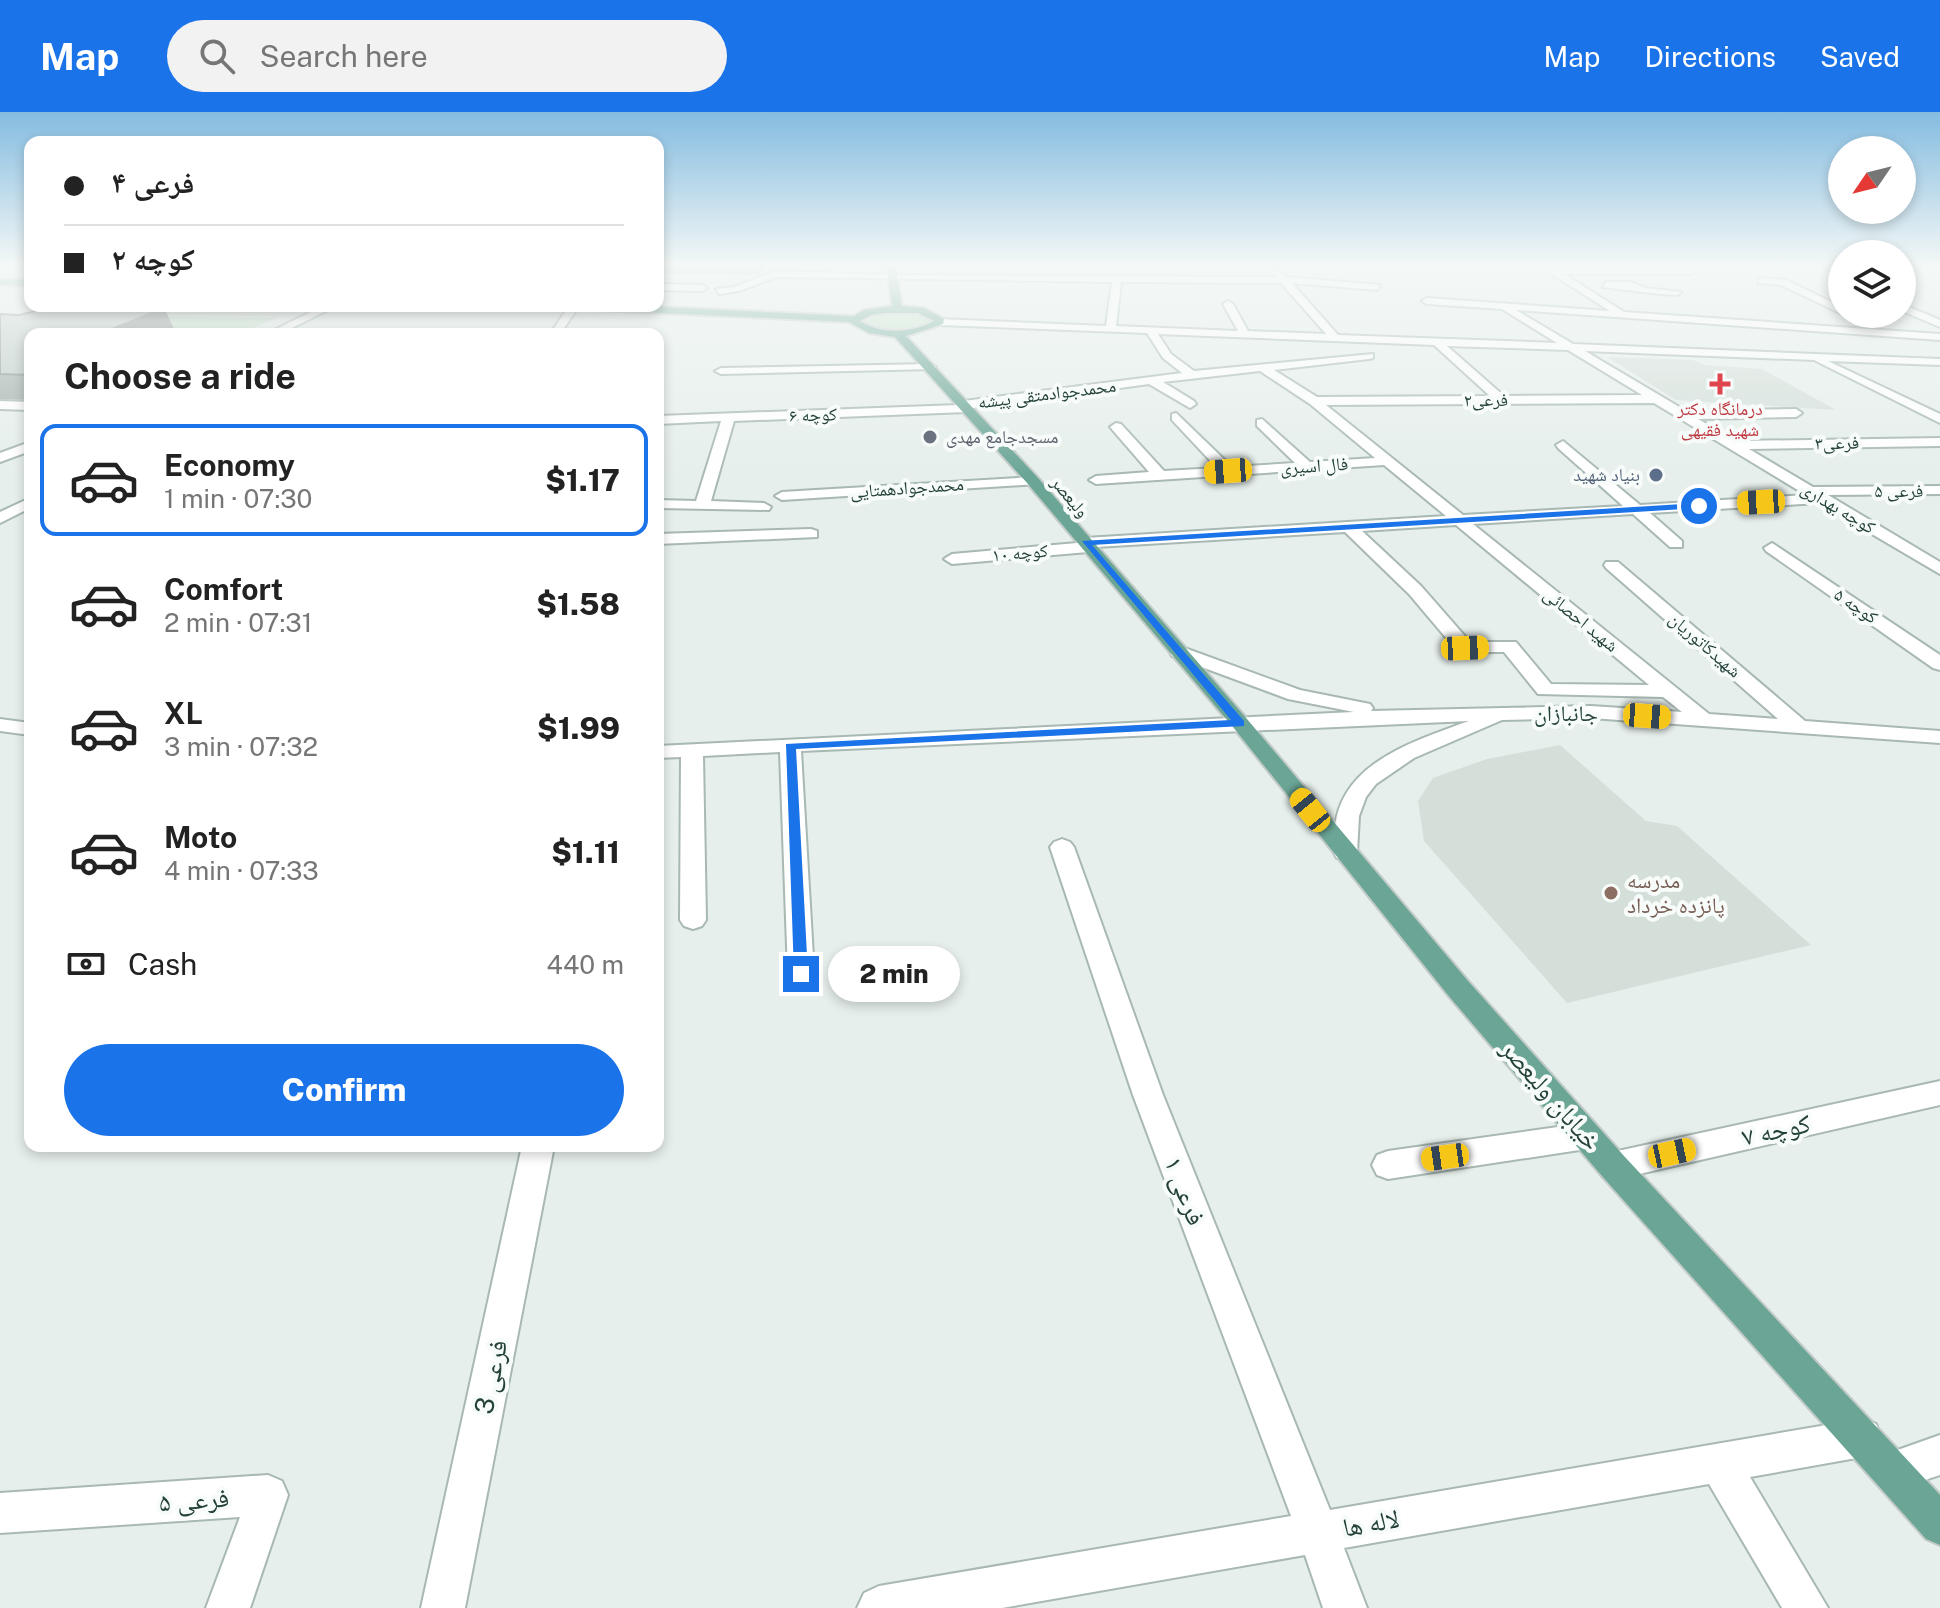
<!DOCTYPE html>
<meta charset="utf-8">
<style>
:root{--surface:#fff;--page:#f2f2f2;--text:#222;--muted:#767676;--line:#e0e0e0;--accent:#1a73e8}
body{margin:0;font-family:"Public Sans","Noto Naskh Arabic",sans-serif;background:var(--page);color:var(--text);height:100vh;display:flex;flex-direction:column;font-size:30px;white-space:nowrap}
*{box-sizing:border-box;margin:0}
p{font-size:26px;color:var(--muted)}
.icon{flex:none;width:44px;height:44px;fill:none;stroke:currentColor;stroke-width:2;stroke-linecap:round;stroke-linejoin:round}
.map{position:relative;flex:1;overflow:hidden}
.side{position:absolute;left:24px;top:216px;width:640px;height:824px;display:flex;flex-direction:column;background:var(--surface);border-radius:16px;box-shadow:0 4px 12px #0003}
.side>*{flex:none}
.hud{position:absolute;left:24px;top:24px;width:640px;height:176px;border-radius:16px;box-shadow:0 4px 12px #0003;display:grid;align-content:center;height:176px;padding:0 40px;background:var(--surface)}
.needle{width:52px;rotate:235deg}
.tools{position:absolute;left:1828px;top:24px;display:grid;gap:16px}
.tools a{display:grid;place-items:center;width:88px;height:88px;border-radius:50%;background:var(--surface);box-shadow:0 4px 12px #0003;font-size:40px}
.end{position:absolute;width:36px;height:36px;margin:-18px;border:10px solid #1a73e8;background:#fff;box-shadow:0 0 0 4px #fff}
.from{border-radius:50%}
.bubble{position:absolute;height:56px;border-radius:28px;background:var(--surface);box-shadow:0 4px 12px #0003;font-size:26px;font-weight:800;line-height:56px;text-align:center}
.car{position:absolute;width:24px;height:48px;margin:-24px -12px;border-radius:10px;box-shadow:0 0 6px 2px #0007;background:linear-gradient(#f5c518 24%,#345 0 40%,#f5c518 0 76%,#345 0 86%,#f5c518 0)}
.hud b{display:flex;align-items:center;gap:28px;height:76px;font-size:30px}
.hud b+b{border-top:2px solid var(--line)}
.hud i{width:20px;height:20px;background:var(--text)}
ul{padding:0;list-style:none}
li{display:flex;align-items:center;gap:24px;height:112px;margin:0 16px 12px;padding:0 24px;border:4px solid transparent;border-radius:16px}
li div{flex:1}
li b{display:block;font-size:30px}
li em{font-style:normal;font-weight:800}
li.on{border-color:var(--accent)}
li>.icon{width:72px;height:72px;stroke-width:1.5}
h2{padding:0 40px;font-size:36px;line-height:96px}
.pay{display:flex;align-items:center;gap:20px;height:88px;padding:0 40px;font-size:30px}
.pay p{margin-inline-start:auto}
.button{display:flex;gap:16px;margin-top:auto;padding:16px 40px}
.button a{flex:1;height:92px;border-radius:48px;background:var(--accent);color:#fff;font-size:32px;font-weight:800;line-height:92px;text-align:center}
header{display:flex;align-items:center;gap:48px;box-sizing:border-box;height:112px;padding:0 40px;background:var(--accent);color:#fff}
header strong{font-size:38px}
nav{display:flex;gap:44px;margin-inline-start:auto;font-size:28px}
.search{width:560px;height:72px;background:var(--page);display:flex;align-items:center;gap:20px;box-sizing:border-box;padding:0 28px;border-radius:44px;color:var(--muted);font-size:30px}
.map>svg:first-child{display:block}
.built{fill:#d4dfda}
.green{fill:#bfe0c8}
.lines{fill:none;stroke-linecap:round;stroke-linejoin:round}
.minor-casing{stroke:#a8b8b2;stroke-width:4}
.major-casing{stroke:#c2cac8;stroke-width:4}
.minor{fill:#fff;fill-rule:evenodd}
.major{fill:#6aa596;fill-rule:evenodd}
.wall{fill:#a1aea9}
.shaded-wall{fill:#838d89}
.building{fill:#bbcac4;stroke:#838d89;stroke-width:2}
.route{fill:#1a73e8}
.health-dot{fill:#e0444e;stroke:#f7fbf9;stroke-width:3}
.worship-dot{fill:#6b7280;stroke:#f7fbf9;stroke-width:3}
.service-dot{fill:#5c6f8a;stroke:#f7fbf9;stroke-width:3}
.education-dot{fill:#8d6e63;stroke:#f7fbf9;stroke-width:3}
.labels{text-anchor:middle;stroke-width:8;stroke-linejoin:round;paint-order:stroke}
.far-street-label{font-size:18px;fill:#24423a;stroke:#f7fbf9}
.far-health-label{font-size:18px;fill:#be3a42;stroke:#f7fbf9}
.far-worship-label{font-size:18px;fill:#5b616d;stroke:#f7fbf9;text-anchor:start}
.far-service-label{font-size:18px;fill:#4e5e75;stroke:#f7fbf9;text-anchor:end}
.street-label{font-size:22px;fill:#24423a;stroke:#f7fbf9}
.education-label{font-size:22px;fill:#785e54;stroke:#f7fbf9;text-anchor:start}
.near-street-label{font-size:26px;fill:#24423a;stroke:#f7fbf9}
</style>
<header>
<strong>Map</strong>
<div class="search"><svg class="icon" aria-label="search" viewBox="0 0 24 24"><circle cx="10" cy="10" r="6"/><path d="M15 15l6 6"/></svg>Search here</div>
<nav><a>Map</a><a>Directions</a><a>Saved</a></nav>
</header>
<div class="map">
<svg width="1940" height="1496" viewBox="0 0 1940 1496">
<rect width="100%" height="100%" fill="#e6efeb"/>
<path class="built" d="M1607,245L1693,248L1704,253L1762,257L1836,298L1676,288Z
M1560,633L1646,709L1677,714L1811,833L1567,891L1424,729L1418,689L1433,666L1487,647Z"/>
<path class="green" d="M909,197L925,203L930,209C914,221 880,222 863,210L877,201Z
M107,205L276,206L239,222H171L178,218L91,214Z"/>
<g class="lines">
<g class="minor-casing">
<path id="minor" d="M1553,156H1691L1695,159L1691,162H1564L1624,200L1940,222V228L1516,198L1573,232L1940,247V253L1828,249L1940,302V311L1814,248L1585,239L1686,299L1796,297L1802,301L1796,305L1698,307L1736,329L1940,326V334L1749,337L1813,375L1940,374V382L1828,383L1940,450V462L1819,391L1650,401L1682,429V435H1670L1633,402L1473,412L1709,602L1778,607L1606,456L1604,453L1606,450H1618L1805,609L1940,619V631L1591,606L1502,608L1414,646L1376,672L1366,685L1359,704L1357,741L1353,746H1337C1331,738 1334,726 1335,716C1341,650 1417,628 1469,609L801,639L814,862L811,869L801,872L791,869L788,862L780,640L703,644L706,808L702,814L693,817L684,814L680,808L681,645L658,646V634L1354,600L1288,587L1172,544L1170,540L1172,536L1179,534L1300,578L1370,592L1373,596L1371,599L1591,594L1682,600L1663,585L1538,582L1504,540H1458L1409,482L1345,420L1096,435L1088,440L952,452L944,447L952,442L1077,431L1085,426L1446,404L1384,353L1096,372L1089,368L1096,364L1149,360L1110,315L1116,311L1121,312L1164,359L1217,356L1172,308V302L1176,301L1232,355L1295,351L1257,314V308L1262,307L1310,350L1375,346L1310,292L1260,259L1163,270L1194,289L1196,292L1190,296L1149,272L973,296L967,300L734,309L711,389L764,391L771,395L769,398L658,396V388L696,389L721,309L658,312V304L958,293L964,289L1182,261L1163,246L1147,221L939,213L934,210L939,207L1106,214L1112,170L776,165L739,179L719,182L716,177L734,175L776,159L893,163L1277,165L1272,160L1277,157L1287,165L1380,173L1377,178L1292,171L1338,223L1557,231L1502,197L1427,192L1422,189L1427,186L1610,199L1550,161ZM1121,170L1281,171L1326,222L1248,219L1233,192L1228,189L1223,192L1238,219L1116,214ZM1158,222L1434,233L1490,284L1317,285L1274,258L1369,247L1373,246V242L1194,259L1171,242ZM1447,234L1568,238L1642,283L1504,284ZM1654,291L1806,383L1640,393L1563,329L1556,333L1558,336L1623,394L1463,403L1326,293ZM1456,413L1649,573L1551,572L1516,530H1470L1421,474L1362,419Z
M1761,166L1786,168L1842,195V202L1781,173L1758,171Z
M1606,170H1631L1645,176L1682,180L1677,183C1651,182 1628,178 1603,175Z
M658,172L702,173L707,176L702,179L658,178Z
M1902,192L1940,208V215L1902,199Z
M323,194H336L280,222H266Z
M569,194H579L560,222H550Z
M930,252L936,255L934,257L721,262L715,259L721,256Z
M0,289L30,290V298L0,297Z
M30,330V339L0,350V341Z
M1033,365L1040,369L1038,372L782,388L775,384L782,380Z
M30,386V396L0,411V400Z
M811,417L817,419V425L658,432V422Z
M1772,431L1940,543V558L1933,556L1766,439L1764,436Z
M0,607L30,611V623L0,619Z
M1062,727L1070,730L1074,735L1163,983L1330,1398L1862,1307L1876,1312L1881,1326L1876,1340L1862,1345L1750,1365L1828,1496H1782L1709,1372L1344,1436L1367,1496H1323L1305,1443L1002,1496H857L864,1481L879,1474L1291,1404L1133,983L1050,735L1054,730Z
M1940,969V993L1613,1068L1602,1064L1597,1054L1602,1044L1613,1040Z
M1586,1011L1597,1015L1602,1024L1597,1033L1586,1037L1388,1067L1377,1063L1372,1053L1377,1043L1388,1039Z
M522,1034H554L465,1496H421Z
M1940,1323V1363L1892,1379L1878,1373L1872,1359L1878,1345Z
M268,1363L282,1369L288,1383L250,1496H206L240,1405L0,1421V1381Z"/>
</g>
<g class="major-casing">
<path id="major" d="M887,154H895L902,194L924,196L944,207L943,212L906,224L1038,366L1247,607L1468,869L1624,1044L1940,1383V1433L1926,1427L1602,1064L1448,883L1233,615L1028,372L895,225L869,221L849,210L575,197L570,194H639L854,204L864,198L892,194ZM885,201H918L934,209C912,221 882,223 860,209L871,203Z
M0,167L30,168V174L0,173Z"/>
</g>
<use href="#minor" class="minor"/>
<use href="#major" class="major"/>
</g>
<path class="wall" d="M658,154H767L757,163L658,161Z
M164,196L175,219L168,222H30V288L0,287V202L19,203Z"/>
<path class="shaded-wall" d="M756,154H767L757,163Z
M164,196L175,219L168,222H108L107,219Z"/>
<path class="building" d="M57,194H112L164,196L107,219L157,222H30V263L0,262V202L19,203Z"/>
<linearGradient id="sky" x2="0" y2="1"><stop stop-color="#84bce0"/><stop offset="0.42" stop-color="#f4f8f6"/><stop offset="1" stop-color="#f4f8f6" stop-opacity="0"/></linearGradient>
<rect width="1940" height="364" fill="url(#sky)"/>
<path class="route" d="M1699,391L1701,396L1092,433L1244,609V614L796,637L808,862L801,868L794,862L786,632L1231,608L1082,429Z"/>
<path class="health-dot" d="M1716 260h8v8h8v8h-8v8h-8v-8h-8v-8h8z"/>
<circle class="worship-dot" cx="930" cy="325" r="8"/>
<circle class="service-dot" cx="1656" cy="363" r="8"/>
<circle class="education-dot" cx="1611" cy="781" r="8"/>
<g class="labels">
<g class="far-street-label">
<text transform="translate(1047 282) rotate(-7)" y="6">محمدجوادمتقی پیشه</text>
<text x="1486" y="294">فرعی۲</text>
<text transform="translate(813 303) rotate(-2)" y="6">۶ کوچه</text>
<text transform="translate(1837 331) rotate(-1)" y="6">فرعی۳</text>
<text transform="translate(1314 354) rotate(-4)" y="6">فال اسیری</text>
<text transform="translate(907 376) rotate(-4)" y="6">محمدجوادهمتایی</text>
<text x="1899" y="385">فرعی ۵</text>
<text transform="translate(1070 385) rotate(50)" y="6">ولیعصر</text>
<text transform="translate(1838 396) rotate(31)" y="6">کوچه بهداری</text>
<text transform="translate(1020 441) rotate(-5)" y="6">کوچه ۱۰</text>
<text transform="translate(1856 494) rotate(34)" y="6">کوچه ۵</text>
<text transform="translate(1581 508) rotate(39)" y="6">شهید احصائی</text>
<text transform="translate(1705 533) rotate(41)" y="6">شهیدکاتوریان</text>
</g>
<g class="far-health-label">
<text x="1720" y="303">درمانگاه دکتر<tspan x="1720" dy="21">شهید فقیهی</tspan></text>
</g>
<g class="far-worship-label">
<text x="946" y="331">مسجدجامع مهدی</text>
</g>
<g class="far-service-label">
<text x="1640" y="369">بنیاد شهید</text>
</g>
<g class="street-label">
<text x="1566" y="609">جانبازان</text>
</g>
<g class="education-label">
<text x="1627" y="776">مدرسه<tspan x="1627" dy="25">پانزده خرداد</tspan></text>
</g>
<g class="near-street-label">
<text transform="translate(1551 983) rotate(49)" y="9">خیابان ولیعصر</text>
<text transform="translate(1776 1018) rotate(-12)" y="9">کوچه ۷</text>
<text transform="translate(1185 1079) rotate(69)" y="9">فرعی ۱</text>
<text transform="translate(491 1265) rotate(-78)" y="9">فرعی 3</text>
<text transform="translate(194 1388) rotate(-4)" y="9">فرعی ۵</text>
<text transform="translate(1371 1411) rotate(-10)" y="9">لاله ها</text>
</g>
</g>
</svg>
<div class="tools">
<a><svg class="needle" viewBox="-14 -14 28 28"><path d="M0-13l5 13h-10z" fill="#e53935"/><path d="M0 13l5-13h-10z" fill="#767676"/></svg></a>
<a><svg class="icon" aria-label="layers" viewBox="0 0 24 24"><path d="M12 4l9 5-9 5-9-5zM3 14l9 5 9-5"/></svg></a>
</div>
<i class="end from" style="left:1699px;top:394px"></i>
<i class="end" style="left:801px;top:862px"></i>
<div class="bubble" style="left:828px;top:834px;width:132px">2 min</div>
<i class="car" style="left:1228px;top:359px;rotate:266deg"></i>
<i class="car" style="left:1761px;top:390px;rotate:267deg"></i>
<i class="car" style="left:1465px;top:536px;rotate:88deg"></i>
<i class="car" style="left:1647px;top:604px;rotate:94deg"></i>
<i class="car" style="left:1310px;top:698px;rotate:321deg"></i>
<i class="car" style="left:1672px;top:1041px;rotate:78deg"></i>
<i class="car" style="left:1445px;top:1045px;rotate:262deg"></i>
<div class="hud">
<b><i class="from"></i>فرعی ۴</b>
<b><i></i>کوچه ۲</b>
</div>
<section class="side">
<h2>Choose a ride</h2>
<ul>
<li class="on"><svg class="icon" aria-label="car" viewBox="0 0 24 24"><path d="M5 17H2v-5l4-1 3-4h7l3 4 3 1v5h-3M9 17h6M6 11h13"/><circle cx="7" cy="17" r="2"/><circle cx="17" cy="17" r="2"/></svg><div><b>Economy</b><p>1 min · 07:30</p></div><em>$1.17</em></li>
<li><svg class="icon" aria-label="car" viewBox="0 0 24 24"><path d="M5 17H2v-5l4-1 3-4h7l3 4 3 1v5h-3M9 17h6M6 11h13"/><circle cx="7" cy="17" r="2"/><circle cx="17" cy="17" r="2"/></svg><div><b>Comfort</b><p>2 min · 07:31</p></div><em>$1.58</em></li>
<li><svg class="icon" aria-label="car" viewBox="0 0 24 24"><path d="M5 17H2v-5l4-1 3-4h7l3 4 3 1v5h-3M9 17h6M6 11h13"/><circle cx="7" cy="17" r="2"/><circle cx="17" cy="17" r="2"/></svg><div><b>XL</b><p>3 min · 07:32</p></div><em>$1.99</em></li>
<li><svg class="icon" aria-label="car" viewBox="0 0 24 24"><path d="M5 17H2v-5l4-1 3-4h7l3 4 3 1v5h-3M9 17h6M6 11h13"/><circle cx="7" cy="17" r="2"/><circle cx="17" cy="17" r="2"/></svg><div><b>Moto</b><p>4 min · 07:33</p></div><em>$1.11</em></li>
</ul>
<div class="pay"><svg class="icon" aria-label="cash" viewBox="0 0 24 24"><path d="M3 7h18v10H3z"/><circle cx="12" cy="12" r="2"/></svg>Cash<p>440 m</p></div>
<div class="button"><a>Confirm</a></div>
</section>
</div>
